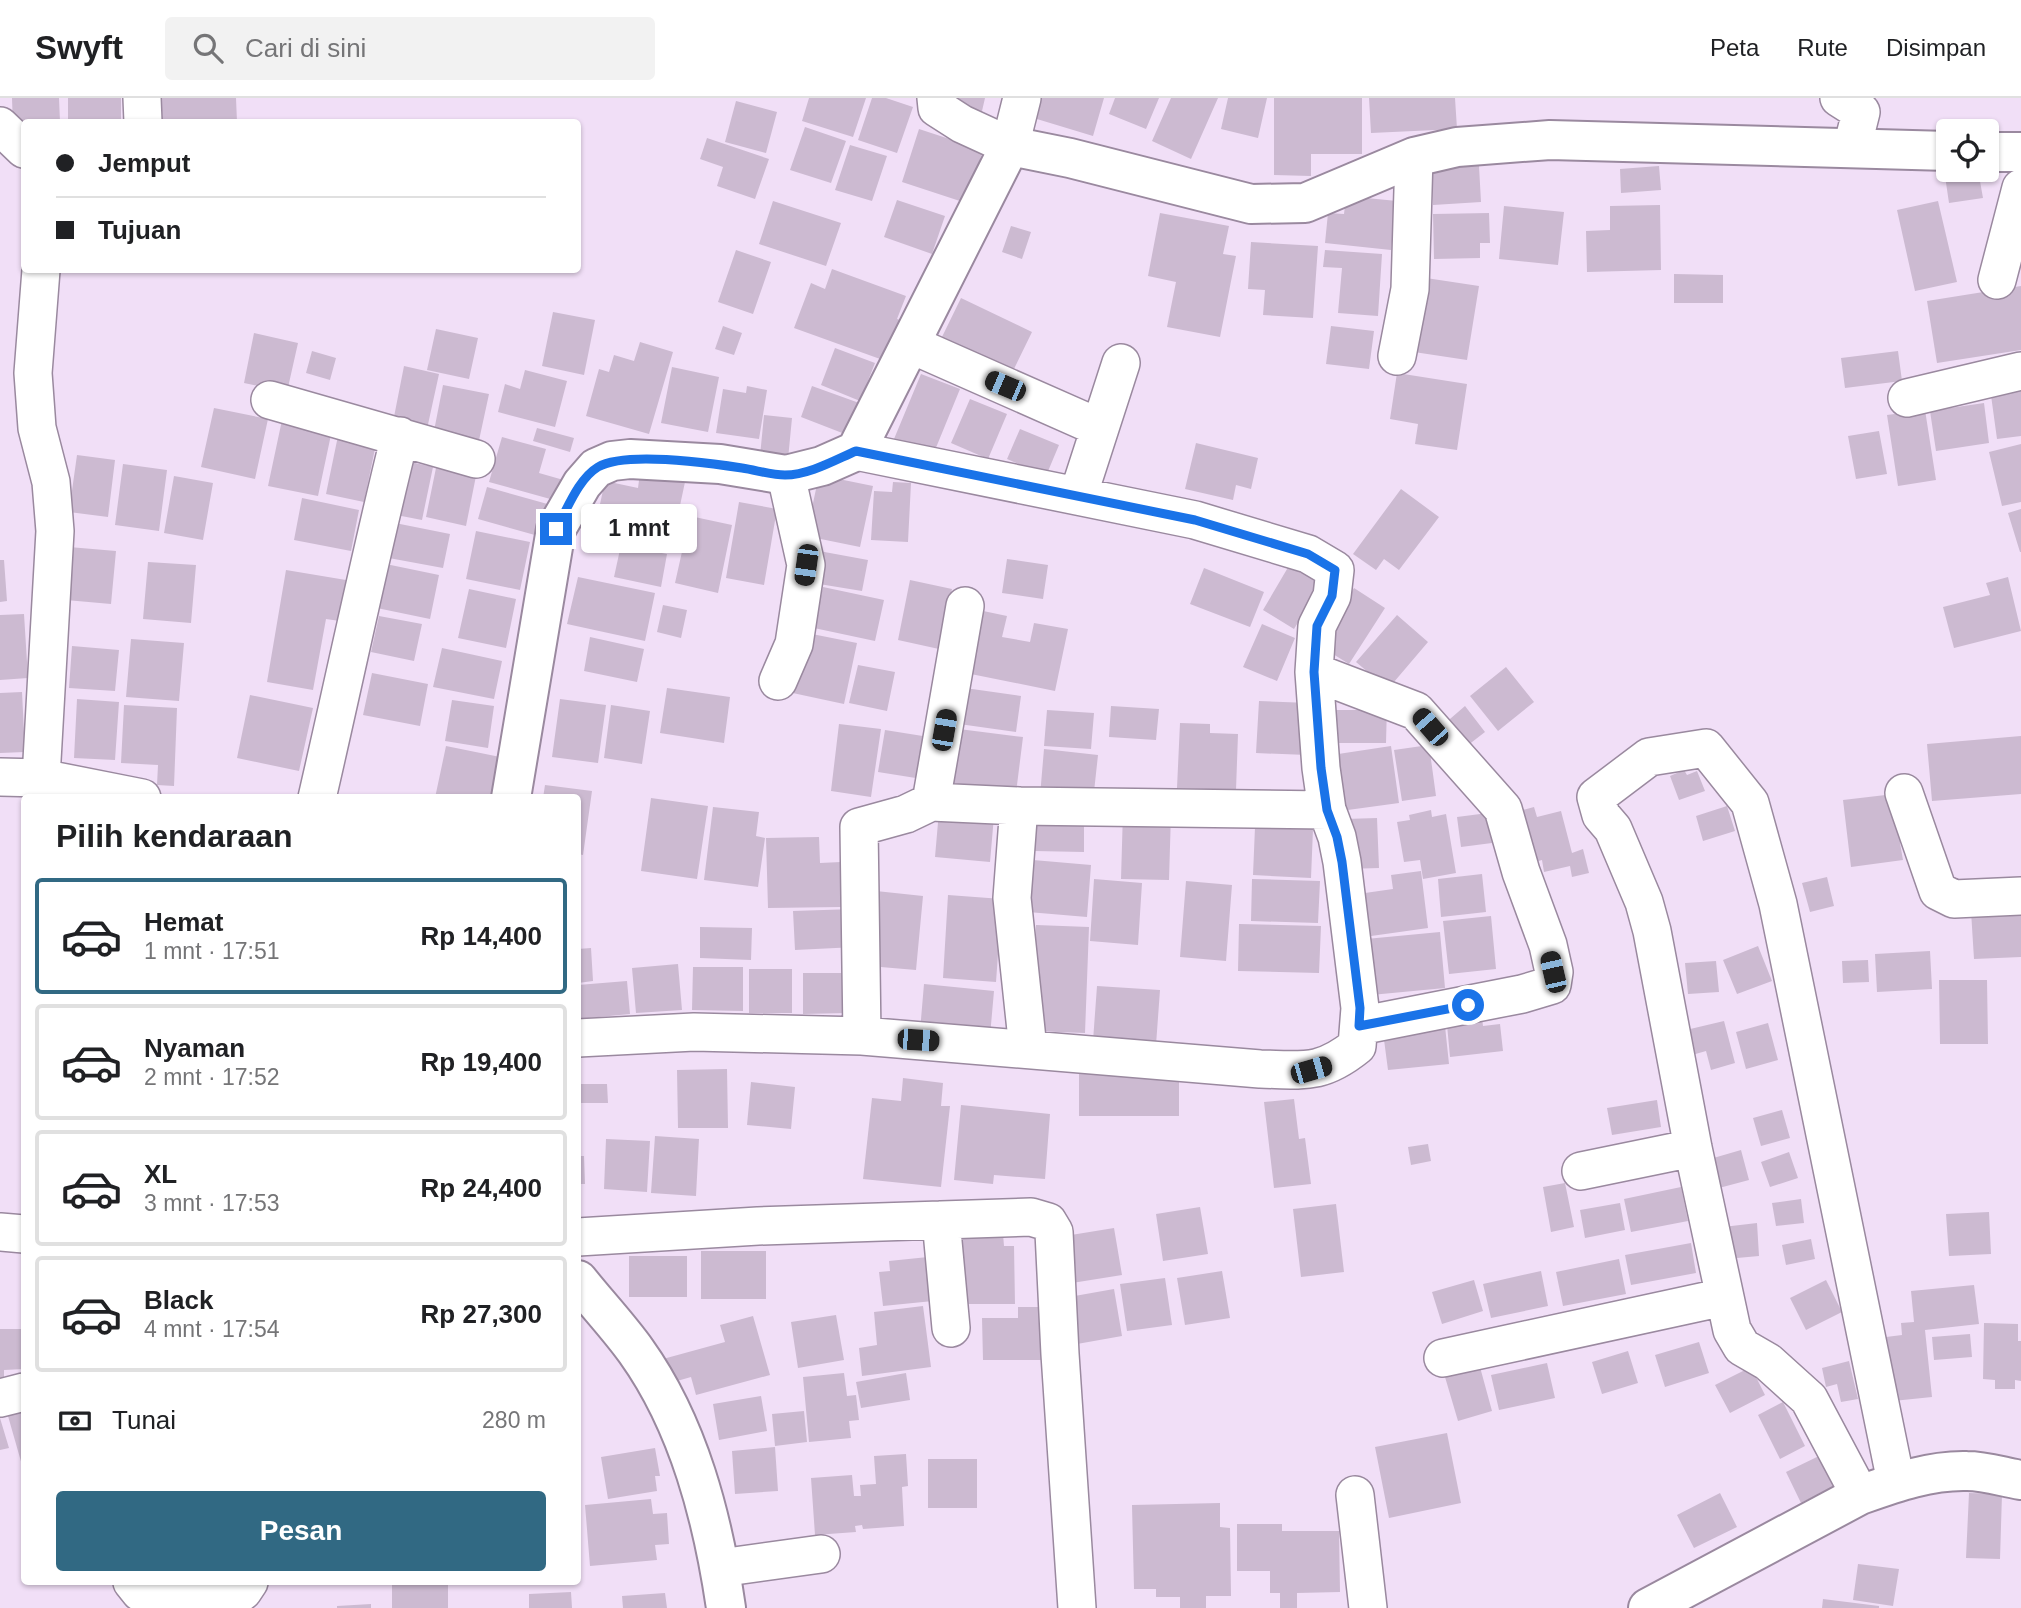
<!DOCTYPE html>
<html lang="id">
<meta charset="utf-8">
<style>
:root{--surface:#fff;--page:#f2f2f2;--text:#202124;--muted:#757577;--line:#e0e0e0;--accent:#316983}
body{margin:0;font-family:Arial,sans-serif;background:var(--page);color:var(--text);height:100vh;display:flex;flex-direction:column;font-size:26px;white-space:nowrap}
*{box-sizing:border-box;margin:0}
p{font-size:23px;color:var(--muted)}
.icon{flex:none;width:38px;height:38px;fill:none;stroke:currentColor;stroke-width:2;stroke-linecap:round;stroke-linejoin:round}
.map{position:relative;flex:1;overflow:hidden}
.sheet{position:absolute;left:21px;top:696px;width:560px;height:791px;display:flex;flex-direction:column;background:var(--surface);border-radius:7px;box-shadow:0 2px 5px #0004}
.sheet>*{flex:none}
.banner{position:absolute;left:21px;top:21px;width:560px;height:154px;border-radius:7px;box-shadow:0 2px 5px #0004;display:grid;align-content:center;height:154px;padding:0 35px;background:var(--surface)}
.tools{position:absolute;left:1936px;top:21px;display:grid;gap:14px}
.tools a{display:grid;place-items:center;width:63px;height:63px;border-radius:7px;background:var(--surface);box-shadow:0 2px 5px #0004;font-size:35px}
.end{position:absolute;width:32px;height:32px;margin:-16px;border:9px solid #1a73e8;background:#fff;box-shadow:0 0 0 4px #fff}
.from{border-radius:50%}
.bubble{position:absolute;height:49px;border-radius:7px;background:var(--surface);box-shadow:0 2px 5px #0004;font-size:23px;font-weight:800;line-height:49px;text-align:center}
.car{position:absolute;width:21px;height:42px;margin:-21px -10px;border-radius:9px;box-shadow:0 0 5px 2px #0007;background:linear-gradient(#222 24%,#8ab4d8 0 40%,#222 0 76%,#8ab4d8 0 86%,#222 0)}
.banner b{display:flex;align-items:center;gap:24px;height:66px;font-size:26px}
.banner b+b{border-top:2px solid var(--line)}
.banner i{width:18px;height:18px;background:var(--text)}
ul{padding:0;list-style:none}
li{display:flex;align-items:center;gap:21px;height:116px;margin:0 14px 10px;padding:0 21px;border:4px solid var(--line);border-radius:7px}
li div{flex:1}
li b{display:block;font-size:26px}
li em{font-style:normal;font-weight:800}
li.active{border-color:var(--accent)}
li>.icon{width:63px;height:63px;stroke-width:1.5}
h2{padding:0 35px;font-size:32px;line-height:84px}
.pay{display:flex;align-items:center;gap:18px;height:77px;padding:0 35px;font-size:26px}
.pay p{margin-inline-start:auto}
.cta{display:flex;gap:14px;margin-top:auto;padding:14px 35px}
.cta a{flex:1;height:80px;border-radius:7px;background:var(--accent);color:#fff;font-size:28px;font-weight:800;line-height:80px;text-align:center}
header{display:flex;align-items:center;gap:42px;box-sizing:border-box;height:98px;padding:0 35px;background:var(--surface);border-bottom:2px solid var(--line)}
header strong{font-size:33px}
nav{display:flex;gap:38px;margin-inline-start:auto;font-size:24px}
.search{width:490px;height:63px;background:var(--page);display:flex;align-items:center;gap:18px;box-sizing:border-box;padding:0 24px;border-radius:7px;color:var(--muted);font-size:26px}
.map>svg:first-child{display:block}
.building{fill:#ccbad1}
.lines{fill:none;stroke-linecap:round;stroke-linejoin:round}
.minor-casing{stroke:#9a899f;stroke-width:40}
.tertiary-casing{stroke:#9a899f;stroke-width:42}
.minor{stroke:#fff;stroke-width:37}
.tertiary{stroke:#fff;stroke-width:38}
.route{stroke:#1a73e8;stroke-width:9}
</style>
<header>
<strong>Swyft</strong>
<div class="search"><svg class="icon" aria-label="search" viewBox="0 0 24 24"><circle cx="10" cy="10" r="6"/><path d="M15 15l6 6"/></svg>Cari di sini</div>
<nav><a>Peta</a><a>Rute</a><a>Disimpan</a></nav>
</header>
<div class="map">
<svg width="2021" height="1510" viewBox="0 0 2021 1510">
<rect width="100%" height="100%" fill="#f1dff7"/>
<path class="building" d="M12,0H59L60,24H24V30H13Z
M68,0H121V24H68Z
M157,0H236L237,24H157Z
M809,0H866L853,39L802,23Z
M872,0H886L913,9L897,55L858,42Z
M939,0H985L982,13L938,5Z
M1033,0H1104L1093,38L1027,18Z
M1115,0H1159L1146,31L1109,16Z
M1171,0H1218L1191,61L1152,43Z
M1228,0H1267L1258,40L1221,31Z
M1274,0H1362V56H1311V78L1274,77Z
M1369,0H1455L1457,31L1371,35Z
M736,3L777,14L766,55L725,44Z
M805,29L846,43L831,85L790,72Z
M919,31L983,52L966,105L902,84Z
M707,40L769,61L755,101L717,88L723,69L700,61Z
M850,47L887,58L872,103L835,92Z
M1479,68L1481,104L1433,107L1431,70Z
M1659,68L1661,92L1621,95L1620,71Z
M1978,72L1983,100L1949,105L1945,78Z
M1346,98L1397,103L1391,152L1325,145L1328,115L1344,116Z
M897,102L945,118L932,156L884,139Z
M773,103L841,125L826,168L759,146Z
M1938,103L1957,184L1915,193L1897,112Z
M1660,107L1661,172L1587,174L1586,133L1610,132V108Z
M1504,108L1564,114L1558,167L1499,161Z
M1160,115L1229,128L1223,156L1236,158L1220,239L1167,229L1176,184L1148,178Z
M1489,115L1490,145H1480V160L1434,161L1433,116Z
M1011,128L1031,134L1022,161L1002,154Z
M1251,144L1318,148L1313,220L1263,217L1265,192L1248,191Z
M736,152L771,164L753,216L718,204Z
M1325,152L1382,156L1378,218L1338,215L1342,170L1323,169Z
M832,171L906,198L897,221L910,225L894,266L794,230L811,185L825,191Z
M1674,176L1723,177V205H1674Z
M1426,180L1479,188L1467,262L1414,254Z
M2021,188V252L1937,265L1927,203Z
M961,200L1032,234L1012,275L941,241Z
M553,214L595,222L584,277L542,268Z
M723,228L742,235L734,257L715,251Z
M1331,228L1374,233L1369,271L1326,266Z
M436,231L478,240L469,281L427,272Z
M254,235L298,245L287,294L244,285Z
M640,244L673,254L649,336L586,318L599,271L609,274L614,257L634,263Z
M835,250L875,265L860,303L821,287Z
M312,253L336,260L330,282L306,275Z
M1898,253L1902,283L1845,290L1841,260Z
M404,268L439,276L427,331L393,324Z
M672,269L719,279L708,334L661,325Z
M525,272L567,283L555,329L498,314L505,286L520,291Z
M1397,275L1467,286L1457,352L1415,346L1418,326L1390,321Z
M921,276L960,291L933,357L894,341Z
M2021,285V338L1997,341L1990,290Z
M443,287L489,296L478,347L433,338Z
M747,288L767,292L759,341L716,335L723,291L746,295Z
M812,288L862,306L850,338L801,319Z
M970,301L1007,316L988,361L951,345Z
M1984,305L1989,345L1936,353L1930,313Z
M214,310L268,321L255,381L201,369Z
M1925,312L1936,382L1898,388L1887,317Z
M764,317L792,320L788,361L760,358Z
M282,322L332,332L318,398L268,388Z
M537,330L574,340L570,354L533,343Z
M1020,331L1059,347L1046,378L1007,361Z
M339,333L377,341L364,404L326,396Z
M1879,333L1887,376L1856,381L1848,338Z
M502,339L546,351L539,375L567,383L561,404L489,384Z
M1196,345L1258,360L1251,391L1236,387L1233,402L1185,391Z
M2021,346V404L2002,408L1989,354Z
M77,357L115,362L108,419L69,414Z
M397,361L433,369L422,422L386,415Z
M123,366L167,372L159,433L115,427Z
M436,370L476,378L466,428L426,419Z
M640,375L685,384L671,450L594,434L605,383L638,390Z
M819,377L873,388L860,449L806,438Z
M174,378L213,385L203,442L164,435Z
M893,384L911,385L908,444L871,442L874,393L892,394Z
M487,389L551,407L542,439L478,421Z
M1401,391L1439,419L1399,472L1384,461L1376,472L1353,456Z
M302,400L359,412L351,453L294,442Z
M739,404L777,411L764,487L726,480Z
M2021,411V454H2020L2008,415Z
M690,418L732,427L718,495L675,485Z
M385,423L450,436L443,470L378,458Z
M476,433L530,444L520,492L466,481Z
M621,447L667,456L661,489L614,479Z
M69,449L116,453L111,506L66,502Z
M819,453L868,462L862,493L813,485Z
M1007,461L1048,467L1043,501L1002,495Z
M0,462H4L7,503L0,504Z
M148,464L196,467L191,525L143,521Z
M381,465L439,477L430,521L372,509Z
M1290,466L1322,485L1294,531L1263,512Z
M1204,470L1264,494L1250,529L1190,506Z
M286,472L346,482L345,489L353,490L347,524L326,521L313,592L267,584Z
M578,479L655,495L645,543L567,526Z
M2008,479L2021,533L1954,550L1943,509L1990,497L1986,485Z
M910,482L952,491L939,551L898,542Z
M823,489L884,502L875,543L814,530Z
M1354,490L1385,510L1349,566L1317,546Z
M469,491L516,501L506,550L458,540Z
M663,507L687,512L681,540L657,534Z
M969,510L1007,518L1002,539L1030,544L1034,525L1068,531L1055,593L956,573Z
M24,516L28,580L0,582V517Z
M1397,517L1428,544L1388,591L1356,564Z
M379,518L422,526L414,563L371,554Z
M1262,526L1295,540L1277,583L1243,569Z
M812,536L857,545L844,606L788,594Z
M590,539L644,551L637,584L584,573Z
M131,541L184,545L179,603L126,599Z
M72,548L119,552L115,593L69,590Z
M442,550L502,563L494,601L433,589Z
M858,567L895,574L887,613L849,605Z
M1506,569L1534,604L1498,633L1470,598Z
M372,575L428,586L420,628L363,617Z
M958,589L1021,598L1016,634L952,625Z
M667,590L730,599L724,645L660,635Z
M22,594L25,654L0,655V595Z
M250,597L313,610L299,673L237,660Z
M77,601L119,604L115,662L74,660Z
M560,601L606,607L598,665L552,659Z
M452,602L494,608L488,650L445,643Z
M1259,603L1309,605L1307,657L1256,655Z
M124,607L177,610L174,688L157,687L158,667L121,665Z
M611,607L650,613L642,666L604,660Z
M1387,607L1386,645H1329V612H1365Z
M1111,608L1159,611L1156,642L1109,639Z
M1465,608L1485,634L1463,651L1443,627Z
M1047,612L1094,615L1091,651L1044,648Z
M1180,625L1210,626V635L1238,636L1236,692L1177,690Z
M839,626L881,631L871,699L831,693Z
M951,630L1023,639L1016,695L944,686Z
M885,632L929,639L922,681L878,674Z
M2021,638V696L1932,703L1927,646Z
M1429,647L1436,698L1402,703L1394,652Z
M446,648L510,661L502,700H435Z
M1391,648L1399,705L1333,714L1325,658Z
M1044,651L1098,657L1093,703L1040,698Z
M1684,672L1687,677L1697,673L1705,693L1679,702L1670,678Z
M545,687L592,693L583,757L578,756V700H543Z
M1894,696L1911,743L1900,745L1903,762L1851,769L1843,702Z
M651,700L708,708L697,781L641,773Z
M1727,708L1735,733L1703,743L1696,718Z
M713,709L759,714L756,738L765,740L758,789L704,782Z
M1534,709L1537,719L1561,713L1572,755L1583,751L1589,775L1572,779L1570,768L1544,774L1542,762L1528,766L1515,714Z
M1431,712L1432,719L1446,716L1456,775L1423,781L1420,762L1404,764L1397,724L1410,722L1409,717Z
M939,713L994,718L990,764L935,759Z
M1123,713L1171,715L1169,782L1121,781Z
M1488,715L1492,745L1461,749L1457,719Z
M1377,720L1379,770L1347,771L1345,721Z
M1035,721L1084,722V754L1034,753Z
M1255,729L1313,731L1311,780L1253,777Z
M819,739L820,765L841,764V809L768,810L766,740Z
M1033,762L1091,767L1087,819L1028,814Z
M1421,773L1428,830L1364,839L1358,796L1393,791L1391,777Z
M1482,776L1486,814L1441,819L1438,781Z
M1827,779L1834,808L1810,814L1802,785Z
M1094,781L1142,785L1138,847L1090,843Z
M1252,781L1320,783L1318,825L1251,823Z
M1186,783L1232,787L1226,863L1180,859Z
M876,793L923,798L916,872L869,868Z
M948,797L1002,801L996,884L943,880Z
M854,811L856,849L795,852L793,813Z
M2021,811V859L1974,861L1971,813Z
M1491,818L1496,871L1449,876L1443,823Z
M1239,826L1321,828L1319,875L1238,873Z
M1036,827L1089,829L1085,935L1031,933Z
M700,829L752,830L751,862L700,860Z
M1440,834L1445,890L1371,897L1366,841Z
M1758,848L1772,883L1737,896L1723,862Z
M591,850L593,883L578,885V851Z
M1930,853L1932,891L1877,894L1875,856Z
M1868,862L1869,884L1843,885L1842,863Z
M1716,863L1719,894L1688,896L1685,865Z
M678,866L682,912L636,915L632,870Z
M693,869H743V913L692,912Z
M749,871H792V915H749Z
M803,875H848V915L803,916Z
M1939,882H1987L1988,946H1940Z
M627,883L630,916L578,921V887Z
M924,886L994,893L990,938L920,933Z
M1097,888L1160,892L1156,947L1093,943Z
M1481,912L1483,928L1500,926L1503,953L1450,959L1446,916Z
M1724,923L1735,965L1711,972L1706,953L1692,957L1686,932Z
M1768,925L1778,962L1746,971L1736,934Z
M1445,928L1449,966L1388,972L1383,934Z
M727,971L728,1030H678L677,972Z
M1079,973L1179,974V1018H1079Z
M903,980L943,985L941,1008H950L941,1089L863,1081L872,1000L901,1003Z
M751,984L795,989L791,1031L747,1027Z
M578,986H607L608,1005H578Z
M1294,1001L1299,1041L1305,1040L1311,1086L1274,1090L1264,1004Z
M1657,1002L1661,1029L1612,1037L1607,1010Z
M961,1007L1050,1016L1045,1081L994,1077L993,1086L954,1082Z
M1782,1012L1790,1040L1761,1048L1753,1020Z
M655,1038L699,1041L696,1098L651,1095Z
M606,1041L650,1043L647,1094L604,1091Z
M1428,1046L1431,1063L1411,1067L1408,1049Z
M1741,1052L1749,1082L1719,1090L1710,1061Z
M1789,1054L1798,1080L1770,1089L1761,1064Z
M578,1058H584L585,1086H578Z
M1565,1085L1574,1129L1551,1134L1543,1089Z
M1681,1089L1688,1123L1631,1134L1624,1101Z
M1801,1101L1804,1125L1776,1128L1772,1105Z
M1620,1105L1625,1132L1585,1140L1580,1112Z
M1336,1106L1344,1174L1301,1179L1293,1111Z
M1200,1109L1208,1156L1163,1163L1156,1116Z
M1989,1114L1991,1156L1949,1158L1946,1116Z
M1757,1125L1759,1158L1726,1161L1723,1129Z
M1114,1130L1122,1177L1072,1185L1065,1138Z
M960,1136H1003L1004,1148H1014L1015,1206H961Z
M1811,1141L1815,1161L1786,1167L1782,1147Z
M1691,1145L1696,1175L1631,1187L1625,1157Z
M701,1153H766V1201H701Z
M629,1158H687V1199H629Z
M928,1159L933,1203L883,1208L879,1174L890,1173L889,1163Z
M1619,1161L1626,1196L1563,1208L1556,1174Z
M1222,1173L1230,1220L1185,1227L1177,1180Z
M1541,1173L1548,1208L1491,1220L1483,1186Z
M1165,1180L1172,1227L1127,1233L1120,1186Z
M1474,1182L1483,1213L1442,1226L1432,1194Z
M1826,1182L1842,1214L1806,1232L1790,1200Z
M1974,1187L1979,1226L1925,1232L1932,1299L1893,1303L1886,1239L1902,1237L1901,1225L1914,1224L1911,1193Z
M1114,1191L1122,1238L1077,1246L1069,1199Z
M923,1208L931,1269L862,1278L859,1250L877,1247L874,1214Z
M1018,1209H1043V1262H983L982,1220H1018Z
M836,1217L844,1262L798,1270L791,1224Z
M753,1218L770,1277L696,1297L691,1279L670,1285L663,1261L725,1244L720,1227Z
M1984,1225L2018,1226V1243H2021V1283L2015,1282V1291H1995V1282L1983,1281Z
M0,1231H24V1271L4,1272V1282H0Z
M1970,1236L1972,1259L1934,1262L1932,1239Z
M1699,1244L1709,1275L1665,1289L1655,1257Z
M1628,1253L1638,1285L1602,1296L1592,1264Z
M1849,1263L1858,1301L1841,1304L1837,1286L1826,1289L1822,1270Z
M1547,1265L1555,1300L1499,1312L1491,1277Z
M1480,1269L1492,1313L1458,1323L1445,1279Z
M1751,1269L1765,1297L1730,1315L1715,1287Z
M844,1275L847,1298L856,1297L859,1322L849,1323L851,1340L809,1344L803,1279Z
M906,1275L910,1302L861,1310L856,1284Z
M761,1298L767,1333L719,1342L713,1306Z
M1783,1304L1805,1348L1780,1361L1758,1317Z
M24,1306V1374L6,1311Z
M804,1313L807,1344L775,1348L772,1316Z
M0,1320L9,1350L0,1352Z
M1447,1335L1461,1405L1389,1420L1375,1349Z
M775,1349L778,1393L735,1396L732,1353Z
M655,1350L660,1378H655L657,1393L608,1401L601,1359Z
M906,1356L908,1388L902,1389L904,1428L863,1431L862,1427L855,1428L856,1434L815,1437L811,1380L852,1377L854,1398H861L860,1387L876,1386L874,1358Z
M1819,1358L1834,1388L1801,1405L1786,1374Z
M928,1361H977V1410H928Z
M1720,1395L1737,1429L1694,1450L1677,1417Z
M1969,1395L2002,1396L2000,1461L1966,1460Z
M651,1401L653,1416L667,1415L669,1446L655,1447L657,1462L590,1468L585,1407Z
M1220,1405V1429L1230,1430L1231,1498H1206V1510H1180V1499H1156V1491H1134L1132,1407Z
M1237,1426H1282V1433H1339L1340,1494L1297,1495V1510H1280V1495H1270V1473H1237Z
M1858,1466L1899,1471L1893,1508L1853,1502Z
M448,1485V1510H392V1486Z
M571,1494L572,1510H529V1496Z
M665,1495L667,1510H623L622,1498Z
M1823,1501L1879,1508V1510H1822Z
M371,1506V1510H337V1508Z"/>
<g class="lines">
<g class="minor-casing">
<path id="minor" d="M142,0L143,24
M936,0L937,10L962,26L1010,48L1022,0
M1839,0L1861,14L1852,50
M0,28L24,51
M41,172L33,275L37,330L51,384L55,433L41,680
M1997,182L2021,90
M910,246L1100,330
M1397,258L1410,191L1414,59
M1907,300L2021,273
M270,302L476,361
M1078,398L1121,265
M1314,574L1416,613L1503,711L1521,774L1548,847L1554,874L1552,887L1522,896L1359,928
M778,583L794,546L806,467L786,377
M0,679L41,680L142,700
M1904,695L1938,793L1954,801L2021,798
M317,700C345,579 370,458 400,338
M931,704L1019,708L1327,712
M1019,708L1012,800L1028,951
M862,938L859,729L906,716L931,704L965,508
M578,940L694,934L862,938L1260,971C1304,972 1321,977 1357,948L1360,910L1342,764L1337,739L1327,712L1321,670L1314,574L1317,528L1332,498L1335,472L1308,456L1195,422L856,353
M1581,1073L1693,1050
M941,1122L951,1230
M0,1134L24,1136
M578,1139L758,1128L1031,1119L1048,1124L1054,1134L1060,1256L1077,1510
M1443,1260L1724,1199
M0,1300L24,1294
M1355,1397L1368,1510
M1860,1397L1809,1301L1768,1264L1742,1249L1732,1232L1693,1050L1652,833L1644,804L1613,731L1601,717L1596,699L1649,659L1706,650L1750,705L1778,806L1896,1384
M720,1470L821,1456
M132,1484L140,1494L152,1500L231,1502L243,1493L249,1484"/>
</g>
<g class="tertiary-casing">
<path id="tertiary" d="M1986,54H2021
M511,700L556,431L582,386L596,370L612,363L630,361L720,366L786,377L822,368L856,353L1010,48L1070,60L1251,106L1305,105L1414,59L1457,49L1550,42L1948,53
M578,1182C597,1206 618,1228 636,1253C689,1327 713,1421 726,1510
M1648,1510L1860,1397C1894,1385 1930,1372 1967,1373C1985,1373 2003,1379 2021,1382"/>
</g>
<use href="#minor" class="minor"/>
<use href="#tertiary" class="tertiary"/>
</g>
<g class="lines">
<path class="route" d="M556,431C567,412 578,381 598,369C626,353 709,365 742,370C756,372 771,377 785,377C809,377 835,362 856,353L1195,422L1308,456L1335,472L1332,498L1317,528L1314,574L1321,670L1327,712L1337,739L1342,764L1360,910L1359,928L1468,907"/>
</g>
</svg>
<div class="tools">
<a><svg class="icon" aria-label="locate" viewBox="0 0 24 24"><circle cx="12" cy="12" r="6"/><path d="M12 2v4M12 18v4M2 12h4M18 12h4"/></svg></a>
</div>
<i class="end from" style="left:1468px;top:907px"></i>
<i class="end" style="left:556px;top:431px"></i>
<div class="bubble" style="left:581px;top:406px;width:116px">1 mnt</div>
<i class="car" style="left:1005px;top:288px;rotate:293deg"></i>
<i class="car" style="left:806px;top:467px;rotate:188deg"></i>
<i class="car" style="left:1430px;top:629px;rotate:319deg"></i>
<i class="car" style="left:944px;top:632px;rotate:10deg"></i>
<i class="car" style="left:1553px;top:874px;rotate:347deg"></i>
<i class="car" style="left:918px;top:942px;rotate:94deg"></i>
<i class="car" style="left:1311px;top:972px;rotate:74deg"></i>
<div class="banner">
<b><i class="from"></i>Jemput</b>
<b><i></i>Tujuan</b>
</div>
<section class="sheet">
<h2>Pilih kendaraan</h2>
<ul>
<li class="active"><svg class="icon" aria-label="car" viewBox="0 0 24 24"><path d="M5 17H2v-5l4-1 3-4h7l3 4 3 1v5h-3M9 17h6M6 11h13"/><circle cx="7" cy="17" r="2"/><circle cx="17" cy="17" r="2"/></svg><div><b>Hemat</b><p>1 mnt · 17:51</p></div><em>Rp 14,400</em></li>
<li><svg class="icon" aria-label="car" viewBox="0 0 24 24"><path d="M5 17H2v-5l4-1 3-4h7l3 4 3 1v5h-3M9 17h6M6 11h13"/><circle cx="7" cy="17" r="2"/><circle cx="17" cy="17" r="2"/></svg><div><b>Nyaman</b><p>2 mnt · 17:52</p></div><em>Rp 19,400</em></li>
<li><svg class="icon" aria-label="car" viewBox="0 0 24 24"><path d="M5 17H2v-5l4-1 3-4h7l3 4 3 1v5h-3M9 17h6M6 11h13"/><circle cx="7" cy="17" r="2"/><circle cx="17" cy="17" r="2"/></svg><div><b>XL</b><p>3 mnt · 17:53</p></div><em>Rp 24,400</em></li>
<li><svg class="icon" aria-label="car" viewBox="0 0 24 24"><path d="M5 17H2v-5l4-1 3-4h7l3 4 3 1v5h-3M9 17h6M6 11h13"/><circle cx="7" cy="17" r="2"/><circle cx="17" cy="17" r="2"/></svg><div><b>Black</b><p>4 mnt · 17:54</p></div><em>Rp 27,300</em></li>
</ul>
<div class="pay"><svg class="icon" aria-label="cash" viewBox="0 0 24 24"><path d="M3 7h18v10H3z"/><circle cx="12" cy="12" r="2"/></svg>Tunai<p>280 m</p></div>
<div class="cta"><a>Pesan</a></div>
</section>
</div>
